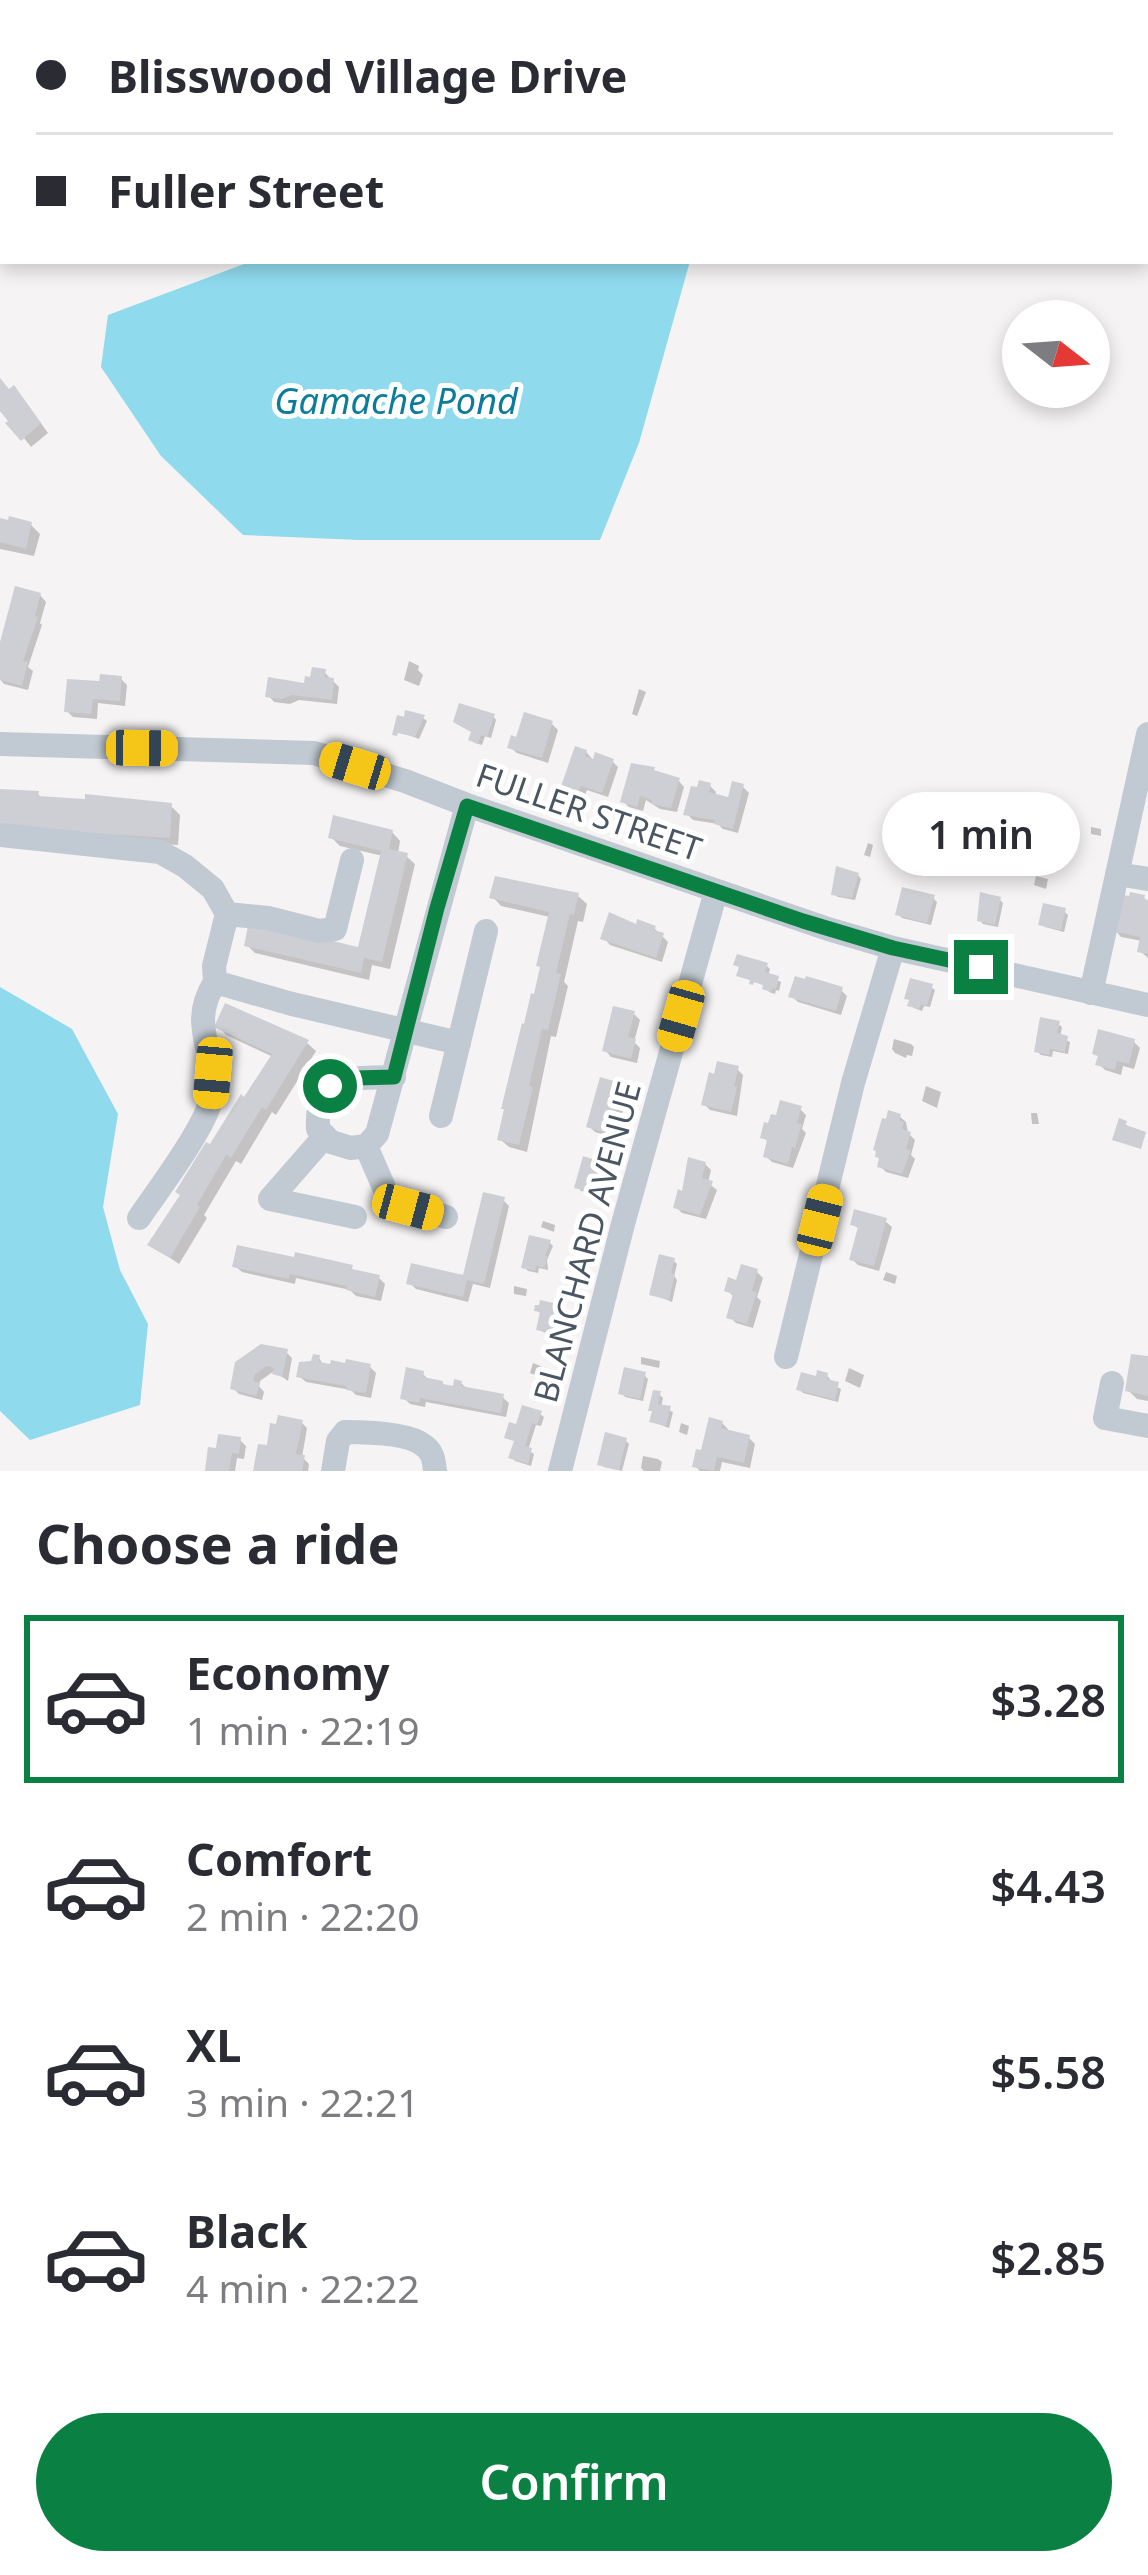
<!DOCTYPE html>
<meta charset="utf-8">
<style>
:root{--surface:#fff;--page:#f2f2f3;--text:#2b2b33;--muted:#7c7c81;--line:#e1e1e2;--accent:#0b8043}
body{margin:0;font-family:"Noto Sans",sans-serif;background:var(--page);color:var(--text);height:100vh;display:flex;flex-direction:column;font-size:45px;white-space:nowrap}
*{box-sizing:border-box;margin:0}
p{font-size:39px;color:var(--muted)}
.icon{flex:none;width:66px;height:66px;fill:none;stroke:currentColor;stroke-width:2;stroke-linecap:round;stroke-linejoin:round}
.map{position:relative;height:1471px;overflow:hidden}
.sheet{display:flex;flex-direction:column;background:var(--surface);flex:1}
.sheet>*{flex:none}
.top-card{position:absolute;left:0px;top:0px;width:1149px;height:264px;box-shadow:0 6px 18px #0003;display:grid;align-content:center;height:264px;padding:0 36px;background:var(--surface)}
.needle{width:78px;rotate:107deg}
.fabs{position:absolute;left:1002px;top:300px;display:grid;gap:24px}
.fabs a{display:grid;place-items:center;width:108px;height:108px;border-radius:50%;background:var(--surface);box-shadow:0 6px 18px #0003;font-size:60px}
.end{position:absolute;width:54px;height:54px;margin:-27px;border:15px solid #0b8043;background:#fff;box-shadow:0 0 0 6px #fff}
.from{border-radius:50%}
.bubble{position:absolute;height:84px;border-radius:42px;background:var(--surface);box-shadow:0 6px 18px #0003;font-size:39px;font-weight:600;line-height:84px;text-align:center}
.car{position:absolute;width:36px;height:72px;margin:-36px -18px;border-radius:15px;box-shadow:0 0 9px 3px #0007;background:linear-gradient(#f5c518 24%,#345 0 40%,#f5c518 0 76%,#345 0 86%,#f5c518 0)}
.top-card b{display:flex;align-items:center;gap:42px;height:114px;font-size:45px}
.top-card b+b{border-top:3px solid var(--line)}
.top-card i{width:30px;height:30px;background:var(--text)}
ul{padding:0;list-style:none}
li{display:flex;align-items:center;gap:36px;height:168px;margin:0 24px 18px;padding:0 12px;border:6px solid transparent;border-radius:0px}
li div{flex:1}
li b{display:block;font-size:45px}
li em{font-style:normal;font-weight:600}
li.selected{border-color:var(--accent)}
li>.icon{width:108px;height:108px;stroke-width:1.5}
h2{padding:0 36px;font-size:54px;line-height:144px}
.button{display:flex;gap:24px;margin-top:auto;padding:24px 36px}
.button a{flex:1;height:138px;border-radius:72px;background:var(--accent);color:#fff;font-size:48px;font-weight:600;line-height:138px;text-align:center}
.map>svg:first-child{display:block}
.water{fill:#90daee}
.shadow{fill:#0003}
.building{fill:#cdcfd5}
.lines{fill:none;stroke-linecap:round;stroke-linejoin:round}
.minor{stroke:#c1cad2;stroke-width:24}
.route{stroke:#0b8043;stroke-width:15}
.labels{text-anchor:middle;stroke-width:10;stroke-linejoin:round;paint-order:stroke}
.street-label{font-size:33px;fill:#4a5661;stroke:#fff}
.water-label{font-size:36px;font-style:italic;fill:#0c7c9b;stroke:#fff}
</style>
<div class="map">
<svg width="1148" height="1471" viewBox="0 0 1148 1471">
<rect width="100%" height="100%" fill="#f5f3f3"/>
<path class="water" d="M252,261H690L639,443L600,540H359L243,535L161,456L101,367L108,315Z
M0,987L72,1029L118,1114L103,1207L120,1270L148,1324L140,1405L30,1440L0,1411Z"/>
<path class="shadow" d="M0,381L10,392L22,397L48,433L31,447L2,410L0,412Z
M0,521L31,525L40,534L34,556L0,549Z
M40,595L46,602L40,623L42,625L28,667L33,671L28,690L4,684L0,679V653Z
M409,661L419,666L418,670L423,675L419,686L404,680Z
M324,672L339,687L337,704L299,700L290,704L274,702L268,695L307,686Z
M121,679L127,685L125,706L98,703L97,719L73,717L67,711Z
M639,689L646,692L637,716L632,714Z
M493,716L496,720L491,738L485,736L482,745L475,743L472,740Z
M423,718L427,721L419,739L396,730Z
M552,724L558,730L548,763L517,753L510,747Z
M586,752L595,762L612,761L618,767L608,797L587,790L583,799L570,794L563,788Z
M678,780L684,787L677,812L660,809L646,800L643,811L629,807L623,801Z
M710,786L716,792L715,796L730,800L743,787L749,793L738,833L723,829L718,824L693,820L687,814Z
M0,792L38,794L43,800L171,806L180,815L178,845L0,834Z
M1091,827L1101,829V836L1091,834Z
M392,832L400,841L398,854L406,856L415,864L390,969L372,965L369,980L255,953L247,945L360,950L383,856L340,846L331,837Z
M868,843L873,845L870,857L864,855Z
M858,875L861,879L855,900L838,897L834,894Z
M1036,876L1048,879L1046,889L1034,885Z
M578,896L587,904L583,922L578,921L564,982L568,986L556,1037L551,1036L527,1152L509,1147L500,1139L536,998L550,917L501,906L493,897Z
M933,898L937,902L931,925L902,918L898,914Z
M1144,898L1148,903V958L1140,951L1142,941L1121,937L1115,930Z
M1000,900L1003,903L998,927L983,924L980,920Z
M1064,911L1068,915L1064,932L1045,927L1041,924Z
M637,928H654L668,942L662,962L610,945L604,938Z
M766,965L770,969L768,976L781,982L779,991L776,990L775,994L769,992L766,986L739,976Z
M931,987L935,990L930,1007L924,1006L922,1011L914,1008L911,1002Z
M841,990L847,996L841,1015L798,1002L792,996Z
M226,1007L307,1043L316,1051L276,1115L272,1112L241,1164L236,1161L204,1215L207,1218L179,1264L151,1245L211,1148L273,1057L226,1035L218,1026Z
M634,1014L640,1020L634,1042L640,1048L637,1063L611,1057L605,1050Z
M1058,1024L1062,1027L1060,1037L1070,1042L1068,1054L1053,1051L1052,1057L1041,1055L1037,1051Z
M894,1039L911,1044L914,1047L912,1056L907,1055L906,1058L895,1053L892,1049Z
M1134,1042L1140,1048L1134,1069L1123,1066L1121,1075L1105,1070L1099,1064L1100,1058L1095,1053Z
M737,1069L743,1075L737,1116L710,1110L704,1104Z
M622,1086L628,1093L615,1138L595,1132L589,1126Z
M926,1086L941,1092L937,1108L922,1101Z
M800,1109L806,1115L802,1129L806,1133L793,1168L772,1162L766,1156L770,1144L763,1137Z
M1031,1113H1037L1039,1124H1032Z
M899,1116L906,1122L908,1133L915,1140L911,1155L915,1159L908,1178L886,1172L880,1166Z
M601,1164L604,1168L597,1195L581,1191L578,1187Z
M705,1164L711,1170L708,1183L717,1190L706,1219L682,1213L676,1207Z
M503,1200L509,1206L490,1288L473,1284L468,1302L416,1289L410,1283L465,1279Z
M543,1221L555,1225L554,1232L541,1227Z
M885,1221L892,1227L879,1271L858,1265L852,1259L860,1230L853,1224Z
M549,1242L553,1246L547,1260L548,1270L539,1268L538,1273L528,1271L524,1267Z
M674,1261L677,1264L674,1276L677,1280L672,1302L652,1294Z
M235,1266L351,1268L356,1273L379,1278L385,1284L381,1301L356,1296L350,1290L296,1278L295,1284L242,1272Z
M757,1272L763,1278L757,1297L761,1301L753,1328L736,1323L730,1317L735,1298L728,1291Z
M886,1272L897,1276L895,1284L883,1280Z
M514,1286L527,1289L526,1296L514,1294Z
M557,1307L560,1310L559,1314L568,1319L564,1337L543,1332L540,1329V1313L537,1310Z
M286,1352L292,1358L288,1381L274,1371L260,1381L259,1386L264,1392L262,1400L239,1394L233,1388Z
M641,1357L660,1361L659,1368L641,1364Z
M319,1358L324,1366L370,1367L376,1373L371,1398L356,1395L351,1390L306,1382L299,1376Z
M1148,1359V1401L1137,1399L1128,1390Z
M533,1363L555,1372L552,1382L530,1373Z
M849,1368L864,1375L860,1388L845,1381Z
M422,1373L428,1379L456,1389L461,1383L468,1390L502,1397L509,1403L506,1417L426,1402L425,1407L410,1404L404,1398Z
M644,1375L648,1379L643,1401L625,1397L622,1393Z
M827,1376L830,1379L829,1383L841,1389L838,1402L803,1393L800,1389Z
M659,1394L663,1398L661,1407L673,1412L669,1428L653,1422Z
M540,1414L544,1417L541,1426L536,1425L528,1450L534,1454L531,1466L515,1461L512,1457L517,1442L508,1437Z
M301,1422L307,1428L302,1457L309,1464L308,1471H256L261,1447L269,1449Z
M681,1423L689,1426L687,1435L679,1432Z
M722,1423L728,1429L727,1433L749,1438L755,1444L750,1468L722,1462L720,1471H700L695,1466Z
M240,1440L246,1446L244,1459L237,1458L235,1471H208L211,1451Z
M626,1441L629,1444L622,1471L604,1467L600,1464Z
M643,1456L658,1459L662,1462L660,1471H644L641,1468Z"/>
<path class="building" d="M0,378L9,389L14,385L41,423L21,441L5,423L8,421L0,411Z
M9,516L32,522L26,549L0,542V518L8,520Z
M15,586L41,593L35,616L38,617L23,661L28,662L22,686L0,680V642Z
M312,667L326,669L325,677L334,678L332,700L292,695L282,699L265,697L268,677L304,683L305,676L310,677Z
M100,674L122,676L120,701L93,699L91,714L64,712L67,679L99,681Z
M459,703L495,714L487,737L481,735L478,744L468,740L471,732L453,722Z
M405,710L425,715L415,737L398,733L397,736L392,735L397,715L404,717Z
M524,712L553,721L542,758L507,748L511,735L516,737Z
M575,746L587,750L585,756L593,759L595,752L614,759L602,793L581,786L577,795L560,789Z
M631,763L655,767L654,770L680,778L671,808L651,804L652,800L640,796L637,807L620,802Z
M699,780L711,783L709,792L728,797L732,781L744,784L733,829L714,824L715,820L683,815L691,786L697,787Z
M0,789L39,791L38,796L85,799V794L172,803L170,838L0,828Z
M333,815L393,830L389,849L408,853L382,962L364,958L361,973L244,946L249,921L358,947L381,851L328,838Z
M836,866L859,873L852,898L831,895Z
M495,876L579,893L574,915L570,914L556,973L561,974L548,1030L542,1029L529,1086L533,1087L519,1145L497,1140L504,1109H501L522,1023L524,1024L531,993L534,994L540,967L536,966L549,912L489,898Z
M902,887L935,895L927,923L895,915Z
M980,892L1001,897L995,925L977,921Z
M1130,892L1145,895L1144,899L1148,900V954L1137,952L1140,937L1112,931L1119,894L1129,896Z
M1043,903L1066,908L1061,930L1038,925Z
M609,912L636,924L637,919L656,926L654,930L664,933L656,958L600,939Z
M737,954L768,963L765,972L779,976L776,989L773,988L771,992L762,989L763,985L754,982L753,985L749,984L750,980L736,976L739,967L733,965Z
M795,976L805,979L806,976L843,987L836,1011L788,997Z
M910,978L933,984L927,1006L921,1004L919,1009L907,1006L909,1000L904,999Z
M225,1003L309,1040L266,1110L262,1107L231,1158L226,1155L197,1205L200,1207L170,1258L147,1245L180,1195L175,1192L206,1142L210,1144L241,1094L244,1097L272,1054L214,1027Z
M613,1006L635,1011L628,1037L636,1039L631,1059L602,1051Z
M1040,1017L1060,1021L1057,1033L1068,1036L1065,1052L1050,1049L1049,1055L1034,1052Z
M1098,1029L1135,1039L1129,1064L1117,1061L1115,1070L1095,1065L1098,1056L1092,1054Z
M717,1061L739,1066L734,1086L737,1087L731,1112L701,1105L709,1072L714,1074Z
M600,1077L624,1084L610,1134L586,1127Z
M780,1100L802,1106L797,1123L802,1124L795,1148L792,1147L788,1164L763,1157L767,1140L760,1138L764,1122L768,1123L771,1114L776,1115Z
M888,1110L901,1114L899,1120L904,1122L902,1129L911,1132L906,1149L911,1150L902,1174L877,1167L879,1158L875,1157L876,1151L873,1150L882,1118L886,1119Z
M1119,1118L1127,1121L1126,1125L1146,1132L1141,1149L1112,1140Z
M583,1156L602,1162L594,1193L574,1188Z
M688,1157L706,1162L702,1178L713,1181L700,1215L673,1208L678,1189L682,1191Z
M483,1192L505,1197L484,1284L467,1280L463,1297L406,1284L411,1263L463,1275Z
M854,1209L887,1218L874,1266L849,1260L858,1227L850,1225Z
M529,1235L551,1240L545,1256H547L545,1268L536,1266L535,1271L521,1268Z
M237,1245L294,1257L295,1252L353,1265L352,1269L380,1275L375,1297L346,1290L347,1286L290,1274L289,1279L232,1267Z
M659,1254L675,1258L671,1273L675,1274L669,1300L649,1295Z
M741,1264L758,1269L752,1291L757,1292L747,1324L726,1318L733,1294L724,1291L728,1277L736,1280Z
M540,1300L558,1304L557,1310L566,1312L561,1335L536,1330L540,1312L534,1311L535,1305H539Z
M261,1344L288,1349L282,1377L272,1374L274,1368L267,1366L255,1374L253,1381L260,1383L256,1396L230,1389L235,1362Z
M313,1354L320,1355L319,1362L330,1364L331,1360L345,1363L346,1359L371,1364L366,1393L346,1390L347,1386L296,1377L299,1362L311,1361Z
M1131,1354L1148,1356V1396L1125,1391Z
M406,1367L424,1371L423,1377L443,1381V1384L453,1386L454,1379L462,1381L461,1386L504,1394L501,1413L420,1398L419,1403L400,1399Z
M624,1367L646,1372L640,1399L618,1394Z
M817,1370L828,1373L827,1379L839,1382L835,1400L796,1390L801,1372L816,1376Z
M653,1390L661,1391L658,1404L671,1406L666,1426L649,1422L652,1411H648Z
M522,1405L542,1411L537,1425L532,1423L525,1446L532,1448L528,1464L508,1458L514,1441L504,1438L509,1422L516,1424Z
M278,1415L303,1420L296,1454L305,1455L302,1471H253L258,1444L267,1445L270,1423L276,1424Z
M709,1417L723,1421L721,1428L750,1435L744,1463L717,1457L714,1471L692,1467L696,1449L701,1450Z
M605,1432L627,1438L619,1470L597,1465Z
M218,1434L241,1437L239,1454L232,1453L229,1471H205L208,1447L216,1448Z"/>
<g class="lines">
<path class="minor" d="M185,0L186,3
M258,0V3
M0,744L314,753L405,781L467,805L828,929L893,948L1148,1005
M0,835L160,852L185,866L213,889L227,914L214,966L215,982L292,1004L459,1043
M1117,874L1148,879
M227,914L268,918L319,931L335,929L352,860
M1091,993L1148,734
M394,1077C350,1078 315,1074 318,1129L331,1142L351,1148L366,1146L377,1134L467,805
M441,1116L486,931
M325,1136L270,1199L355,1217
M366,1146L389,1199L446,1217
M139,1218C158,1190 205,1128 211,1099C220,1054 186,1028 215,982
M786,1357L853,1083L893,948
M1112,1383L1105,1418L1148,1426
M333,1471L338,1441L345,1432C365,1432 408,1433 423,1445C433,1451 434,1461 435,1471
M560,1471L623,1224L716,891"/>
</g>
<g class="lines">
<path class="route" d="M330,1086L355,1078L394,1077L437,908L467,806L803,921L893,948L981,967"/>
</g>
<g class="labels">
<g class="street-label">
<text transform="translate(589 812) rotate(19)" y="12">FULLER STREET</text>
<text transform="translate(587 1242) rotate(-75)" y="12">BLANCHARD AVENUE</text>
</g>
<g class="water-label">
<text x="396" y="414">Gamache Pond</text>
</g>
</g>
</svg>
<div class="fabs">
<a><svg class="needle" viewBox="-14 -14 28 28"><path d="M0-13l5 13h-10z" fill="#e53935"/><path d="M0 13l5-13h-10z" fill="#7c7c81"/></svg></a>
</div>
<i class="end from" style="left:330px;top:1086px"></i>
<i class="end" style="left:981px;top:967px"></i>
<div class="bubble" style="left:882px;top:792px;width:198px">1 min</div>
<i class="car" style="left:142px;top:748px;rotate:91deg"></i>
<i class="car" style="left:355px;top:766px;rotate:287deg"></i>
<i class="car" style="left:681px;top:1016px;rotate:196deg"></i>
<i class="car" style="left:213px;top:1073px;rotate:185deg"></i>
<i class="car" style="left:408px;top:1207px;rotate:105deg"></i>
<i class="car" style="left:820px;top:1220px;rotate:14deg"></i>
<div class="top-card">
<b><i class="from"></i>Blisswood Village Drive</b>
<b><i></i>Fuller Street</b>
</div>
</div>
<section class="sheet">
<h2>Choose a ride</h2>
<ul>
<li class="selected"><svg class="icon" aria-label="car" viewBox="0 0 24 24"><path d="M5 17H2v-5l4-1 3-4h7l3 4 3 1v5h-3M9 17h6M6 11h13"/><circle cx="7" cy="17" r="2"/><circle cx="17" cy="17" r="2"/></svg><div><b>Economy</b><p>1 min · 22:19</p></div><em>$3.28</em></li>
<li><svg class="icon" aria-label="car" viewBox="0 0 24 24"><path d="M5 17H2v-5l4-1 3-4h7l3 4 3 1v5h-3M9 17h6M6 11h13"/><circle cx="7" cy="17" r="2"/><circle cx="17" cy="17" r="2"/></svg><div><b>Comfort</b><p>2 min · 22:20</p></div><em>$4.43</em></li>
<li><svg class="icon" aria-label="car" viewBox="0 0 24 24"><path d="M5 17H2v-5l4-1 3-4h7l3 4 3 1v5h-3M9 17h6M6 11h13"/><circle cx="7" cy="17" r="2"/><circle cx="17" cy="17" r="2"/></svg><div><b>XL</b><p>3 min · 22:21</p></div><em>$5.58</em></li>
<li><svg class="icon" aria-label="car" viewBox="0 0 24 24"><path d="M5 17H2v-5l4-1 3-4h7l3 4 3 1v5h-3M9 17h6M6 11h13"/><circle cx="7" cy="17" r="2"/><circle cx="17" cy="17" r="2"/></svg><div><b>Black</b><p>4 min · 22:22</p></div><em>$2.85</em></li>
</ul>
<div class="button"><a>Confirm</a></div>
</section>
